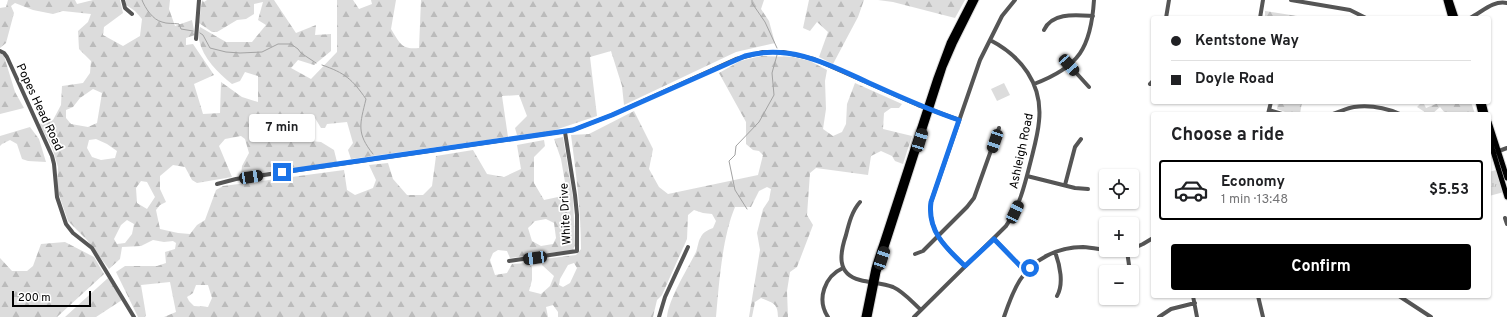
<!DOCTYPE html>
<meta charset="utf-8">
<style>
:root{--surface:#fff;--page:#f2f2f2;--text:#202124;--muted:#757577;--line:#e0e0e0;--accent:#000}
body{margin:0;font-family:Overpass,sans-serif;background:var(--page);color:var(--text);height:100vh;display:flex;flex-direction:column;font-size:15px;white-space:nowrap}
*{box-sizing:border-box;margin:0}
p{font-size:13px;color:var(--muted)}
.icon{flex:none;width:22px;height:22px;fill:none;stroke:currentColor;stroke-width:2;stroke-linecap:round;stroke-linejoin:round}
.map{position:relative;flex:1;overflow:hidden}
.panel{position:absolute;left:1151px;top:112px;width:340px;height:186px;display:flex;flex-direction:column;background:var(--surface);border-radius:4px;box-shadow:0 1px 3px #0004}
.panel>*{flex:none}
.hud{position:absolute;left:1151px;top:16px;width:340px;height:88px;border-radius:4px;box-shadow:0 1px 3px #0004;display:grid;align-content:center;height:88px;padding:0 20px;background:var(--surface)}
.fabs{position:absolute;left:1099px;top:169px;display:grid;gap:8px}
.fabs a{display:grid;place-items:center;width:40px;height:40px;border-radius:4px;background:var(--surface);box-shadow:0 1px 3px #0004;font-size:20px}
.scale{position:absolute;left:12px;bottom:10px;width:79px;box-sizing:border-box;padding-left:4px;border:2px solid #000;border-top:0;font-size:11px;line-height:14px;white-space:nowrap;color:#000;-webkit-text-stroke:3px #fff;paint-order:stroke}
.end{position:absolute;width:18px;height:18px;margin:-9px;border:5px solid #1a73e8;background:#fff;box-shadow:0 0 0 2px #fff}
.from{border-radius:50%}
.bubble{position:absolute;height:28px;border-radius:4px;background:var(--surface);box-shadow:0 1px 3px #0004;font-size:13px;font-weight:700;line-height:28px;text-align:center}
.car{position:absolute;width:12px;height:24px;margin:-12px -6px;border-radius:5px;box-shadow:0 0 3px 1px #0007;background:linear-gradient(#222 24%,#8ab4d8 0 40%,#222 0 76%,#8ab4d8 0 86%,#222 0)}
.hud b{display:flex;align-items:center;gap:14px;height:38px;font-size:15px}
.hud b+b{border-top:1px solid var(--line)}
.hud i{width:10px;height:10px;background:var(--text)}
ul{padding:0;list-style:none}
li{display:flex;align-items:center;gap:12px;height:60px;margin:0 8px 6px;padding:0 12px;border:2px solid transparent;border-radius:4px}
li div{flex:1}
li b{display:block;font-size:15px}
li em{font-style:normal;font-weight:700}
li.current{border-color:var(--accent)}
li>.icon{width:36px;height:36px;stroke-width:1.5}
h2{padding:0 20px;font-size:18px;line-height:48px}
.button{display:flex;gap:8px;margin-top:auto;padding:8px 20px}
.button a{flex:1;height:46px;border-radius:4px;background:var(--accent);color:#fff;font-size:16px;font-weight:700;line-height:46px;text-align:center}
.map>svg:first-child{display:block}
.grass{fill:url(#grass-tufts)}
.forest{fill:url(#forest-firs);fill-rule:evenodd}
.pitch{fill:#dcdcdc}
.lines{fill:none;stroke-linecap:round;stroke-linejoin:round}
.stream{stroke:#a3a3a3;stroke-width:1}
.major-casing{stroke:#dbdbdb;stroke-width:7}
.minor{stroke:#555;stroke-width:4}
.major{stroke:#000;stroke-width:5}
.route{stroke:#1a73e8;stroke-width:5}
.labels{text-anchor:middle;stroke-width:3.5;stroke-linejoin:round;paint-order:stroke}
.street-label{font-size:12px;fill:#000;stroke:#fff}
</style>
<div class="map">
<svg width="1507" height="317" viewBox="0 0 1507 317">
<defs>
<pattern id="grass-tufts" width="24" height="20" patternUnits="userSpaceOnUse"><rect width="24" height="20" fill="#dcdcdc"/><path d="M3 7l-1-3M5 7V3M7 7l1-3M15 17l-1-3M17 17v-4M19 17l1-3" fill="none" stroke="#bbb"/></pattern>
<pattern id="forest-firs" width="22" height="20" patternUnits="userSpaceOnUse"><rect width="22" height="20" fill="#dcdcdc"/><path d="M5 1l3.5 6h-7zM16 11l3.5 6h-7z" fill="#bbb"/></pattern>
</defs>
<rect width="100%" height="100%" fill="#fff"/>
<path class="grass" d="M1496,170L1504,192L1489,196V172Z"/>
<path class="forest" d="M8,0H75L77,4L93,0H120L123,13L104,27L103,35L123,46L140,36L142,19L135,11L126,5V0H170L169,9L175,26L192,20L195,35L186,38V45L193,44L214,75L194,84L203,114L220,113L221,82L242,97L258,102V76L245,72L240,81L232,84C218,73 203,58 199,40C198,36 199,31 200,27L226,42H252L266,25L258,20L263,2L254,4V14L246,19L237,20L217,32H212L199,23L202,0L204,2L207,0H274L296,33L316,25L315,35L331,34V51L314,65L298,60L291,68L311,79L337,52V0H353L359,9L372,4L371,0H396L391,29C400,43 401,50 419,48L421,0H764L761,9L769,21L775,43L736,52L624,105L622,86L611,51L590,57L597,116L549,132L517,135L515,128L527,116L519,95L502,96L508,137L351,159L348,150L353,143L347,122L327,124L325,128H321L315,118L309,122V141L321,142L334,150L337,162L241,176L242,166L249,153L245,139L241,136L225,139L219,146L232,177L197,183L192,180L185,167L173,165L160,176V189L166,202L160,205L156,210L160,229L178,233L190,234L197,225L205,220L216,190L223,186L344,170L347,190L355,195L373,188L376,180L369,165L388,163L393,179L407,195H423L432,186L436,156L473,150L487,174L504,177L521,169L517,145L544,140L545,146L534,157V183L544,200L558,197L566,188L561,159L554,139L563,137L573,198L575,245L573,250L510,258L507,251L498,250L493,253L490,260L495,275L507,273L512,264L527,263L532,267V280L529,291L541,294L550,286L554,276L542,265L544,259L576,255L581,249C581,211 576,173 571,135L589,134L634,111L653,149L649,169L659,187L668,194L758,175L763,155L759,151L753,150L746,144V122L719,73L740,61L761,56L793,57L810,61L827,70L825,81L826,109L823,129L833,136L842,132L846,124L847,104L855,83L902,104L899,108H891L884,113L883,129L912,136L903,164L895,161L892,156L881,151L871,156L868,175L816,168L810,173L807,215L813,225L797,267L790,272L787,291L788,317H778C778,303 773,303 761,298L755,302L752,317H749L760,250L757,233L763,209L769,200L771,189L767,187L759,191L751,207H735C722,238 719,284 716,317H667C669,298 687,270 696,252C698,247 698,241 701,237C703,232 708,230 713,228L716,221L712,214L703,213L694,210L688,215L687,239L662,295L657,300L653,317H558V312L553,305L546,307L548,317H164L176,312L170,282L141,285L146,315L145,317H138L116,272L125,266H157L166,263L165,252L175,249L176,243L173,241L164,242L153,240L141,246L122,247L120,259L109,269L87,240L68,221L57,189L58,167L52,147L39,124L53,120L61,105L62,86L83,83L90,73L91,61L79,49L78,31L88,22L91,14L63,11L53,14L33,10L15,3L11,6L14,13L6,43L0,48V8L6,7ZM93,89L102,93L97,123L88,127L71,124L66,118V110L73,107L80,98ZM96,139L107,144L117,151L115,158L101,160L92,157L87,148L89,140ZM141,181L147,182L155,197L147,209L137,203L136,188ZM546,219L554,223L556,238L553,244L541,246L532,241L528,228L535,221ZM127,220L134,224L132,234L125,243L117,244L114,239L121,225ZM574,263L577,268L570,283L563,287L559,285L560,279L568,265ZM196,285H208L212,298L208,307L194,306L189,301L187,297L193,293Z
M809,0H864L858,17L833,64L819,57L828,32L817,22L810,31L803,28Z
M878,0H965L955,18L893,2Z
M1265,11L1310,18H1265Z
M0,53L4,56L15,92L24,108L0,114Z
M1278,102H1302L1300,114L1285,112L1277,109Z
M1437,102H1471L1475,114H1453L1451,112L1445,113L1440,107L1432,114H1428L1417,107L1420,104H1424L1426,108L1436,104Z
M30,127L39,139L46,162L28,161L22,159L17,144L10,140L2,144L0,146V136Z
M65,242L94,257L104,274L57,317H0V258L12,271H27L33,266L41,244Z
M108,278L122,300L96,317H65Z"/>
<path class="pitch" d="M1004,83L1010,95L997,101L991,89Z"/>
<g class="lines">
<path class="stream" d="M142,0C145,8 153,20 162,22C167,24 173,23 179,24L181,29L193,31
M752,0V3L765,22L777,48
M200,33L203,35L210,48L226,52L240,53L262,52L278,44H291L298,49L301,53L316,63
M322,65C345,73 352,79 366,99C360,124 356,133 373,154
M747,209L735,190L729,161L735,155L736,146L759,122L774,95L772,73L777,55"/>
<g class="major-casing">
<path id="major" d="M1446,0L1451,18
M1450,0L1456,18
M1478,102L1481,114
M1483,102L1486,114
M1489,122L1507,178
M1489,138L1507,197
M864,317L874,268L936,78L949,43L971,0
M869,317L878,272L944,67L954,44L976,0"/>
</g>
<path class="minor" d="M123,0L125,8L132,14
M1291,0L1350,10L1366,18
M1166,18L1169,0
M1260,18L1263,0
M1470,18C1482,12 1493,0 1507,3
M1044,30C1052,12 1076,15 1093,16
M196,39L199,0
M0,51L4,53L7,57L52,156L54,164L57,197L66,224L73,233L92,248L134,317
M1069,65L1089,87
M1034,84C1079,67 1091,48 1094,0
M1150,84L1153,81
M1269,110L1282,114
M1268,114L1271,102
M1333,114C1340,112 1347,108 1354,107C1369,105 1386,108 1400,114
M1496,152L1507,148
M1027,176L1075,188L1088,189
M217,184L236,179L573,130L612,115L736,59L763,52H783L814,59L918,105L959,120
M1065,185L1075,147L1081,139
M860,202C852,211 849,223 846,235C840,253 836,274 860,280C871,283 882,283 893,287C904,292 912,302 921,310
M1505,218L1507,224
M994,239L1026,272
M1132,249L1143,244L1153,238
M1127,251L1130,272
M1055,252C1060,265 1064,284 1057,296
M915,254L923,251L967,207L974,198L999,128
M509,261L577,251V215L575,195L565,132
M965,266C946,248 927,231 931,202L980,60L1002,16L1015,0
M1193,296L1197,317
M1258,296L1263,317
M1399,296L1431,317
M659,317L665,297L688,247
M828,317C816,299 825,276 843,268
M914,317L1006,226C1020,206 1025,184 1031,160C1034,148 1038,134 1039,121C1043,84 1021,56 990,40
M1004,317C1008,305 1013,291 1020,280C1033,259 1058,247 1083,247C1099,248 1113,253 1129,250
M1159,317L1171,309L1195,303"/>
<use href="#major" class="major"/>
</g>
<g class="lines">
<path class="route" d="M282,172L573,130L612,115L745,56C789,44 826,63 865,81C896,95 926,109 959,120L931,202C927,231 946,248 965,266L994,239L1026,272L1030,268"/>
</g>
<g class="labels">
<g class="street-label">
<text transform="translate(40 107) rotate(65)" y="4">Popes Head Road</text>
<text transform="translate(1021 151) rotate(-78)" y="4">Ashleigh Road</text>
<text transform="translate(565 214) rotate(-93)" y="4">White Drive</text>
</g>
</g>
</svg>
<div class="fabs">
<a><svg class="icon" aria-label="locate" viewBox="0 0 24 24"><circle cx="12" cy="12" r="6"/><path d="M12 2v4M12 18v4M2 12h4M18 12h4"/></svg></a>
<a>+</a>
<a>−</a>
</div>
<div class="scale">200 m</div>
<i class="end from" style="left:1030px;top:268px"></i>
<i class="end" style="left:282px;top:172px"></i>
<div class="bubble" style="left:249px;top:114px;width:66px">7 min</div>
<i class="car" style="left:1069px;top:65px;rotate:139deg"></i>
<i class="car" style="left:920px;top:140px;rotate:17deg"></i>
<i class="car" style="left:995px;top:141px;rotate:199deg"></i>
<i class="car" style="left:251px;top:177px;rotate:81deg"></i>
<i class="car" style="left:1015px;top:212px;rotate:25deg"></i>
<i class="car" style="left:535px;top:258px;rotate:262deg"></i>
<i class="car" style="left:882px;top:258px;rotate:18deg"></i>
<div class="hud">
<b><i class="from"></i>Kentstone Way</b>
<b><i></i>Doyle Road</b>
</div>
<section class="panel">
<h2>Choose a ride</h2>
<ul>
<li class="current"><svg class="icon" aria-label="car" viewBox="0 0 24 24"><path d="M5 17H2v-5l4-1 3-4h7l3 4 3 1v5h-3M9 17h6M6 11h13"/><circle cx="7" cy="17" r="2"/><circle cx="17" cy="17" r="2"/></svg><div><b>Economy</b><p>1 min · 13:48</p></div><em>$5.53</em></li>
</ul>
<div class="button"><a>Confirm</a></div>
</section>
</div>
